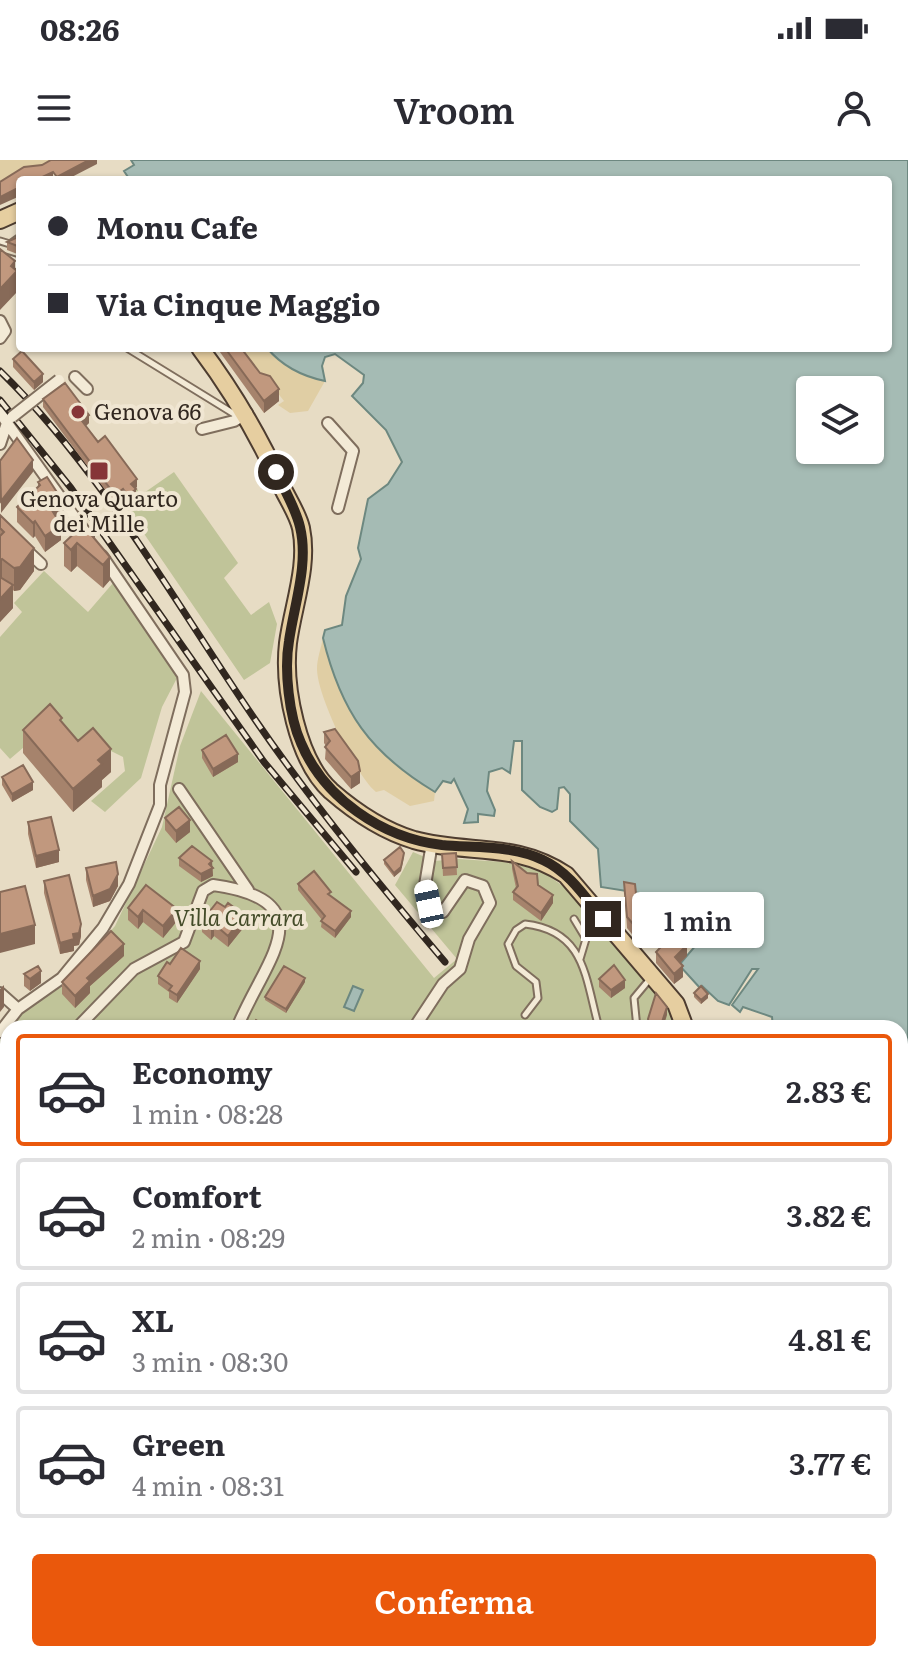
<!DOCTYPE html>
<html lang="it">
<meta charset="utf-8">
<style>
:root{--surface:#fff;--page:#f7f7f7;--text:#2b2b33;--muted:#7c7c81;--line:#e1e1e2;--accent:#ea580c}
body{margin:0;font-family:Literata,serif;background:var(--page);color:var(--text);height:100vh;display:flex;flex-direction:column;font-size:30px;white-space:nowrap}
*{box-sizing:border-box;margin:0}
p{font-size:26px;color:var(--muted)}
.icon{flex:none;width:44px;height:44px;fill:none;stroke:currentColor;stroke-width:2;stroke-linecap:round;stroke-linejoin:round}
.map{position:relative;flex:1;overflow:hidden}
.panel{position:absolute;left:0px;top:860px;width:908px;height:642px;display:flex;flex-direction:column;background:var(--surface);border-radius:24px 24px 0 0;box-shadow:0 2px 6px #0004}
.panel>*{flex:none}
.top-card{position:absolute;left:16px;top:16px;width:876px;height:176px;border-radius:8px;box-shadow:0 2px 6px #0004;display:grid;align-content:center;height:176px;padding:0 32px;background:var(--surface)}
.controls{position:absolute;left:796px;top:216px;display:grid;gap:16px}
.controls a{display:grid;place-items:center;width:88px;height:88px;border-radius:8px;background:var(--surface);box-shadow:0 2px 6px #0004;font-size:40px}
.end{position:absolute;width:36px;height:36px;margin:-18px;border:10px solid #31271f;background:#fff;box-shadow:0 0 0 4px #fff}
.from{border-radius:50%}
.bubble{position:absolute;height:56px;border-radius:8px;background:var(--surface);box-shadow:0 2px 6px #0004;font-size:26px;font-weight:600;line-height:56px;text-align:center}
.car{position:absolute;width:24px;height:48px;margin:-24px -12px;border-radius:10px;box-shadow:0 0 6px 2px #0007;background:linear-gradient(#fff 24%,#345 0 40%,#fff 0 76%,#345 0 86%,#fff 0)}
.top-card b{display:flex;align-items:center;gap:28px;height:76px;font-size:30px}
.top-card b+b{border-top:2px solid var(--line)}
.top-card i{width:20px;height:20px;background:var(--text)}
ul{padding:14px 0 0;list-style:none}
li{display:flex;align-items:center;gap:24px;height:112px;margin:0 16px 12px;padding:0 16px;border:4px solid var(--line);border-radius:8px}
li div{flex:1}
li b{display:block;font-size:30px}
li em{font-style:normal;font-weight:600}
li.on{border-color:var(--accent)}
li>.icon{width:72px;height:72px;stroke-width:1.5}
.primary-button{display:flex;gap:16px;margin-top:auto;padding:16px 32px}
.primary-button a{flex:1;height:92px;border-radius:8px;background:var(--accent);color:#fff;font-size:32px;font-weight:600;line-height:92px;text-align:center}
.status{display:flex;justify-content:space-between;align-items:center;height:56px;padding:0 40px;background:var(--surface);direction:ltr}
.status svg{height:22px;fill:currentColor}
header{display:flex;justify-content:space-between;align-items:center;height:104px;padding:0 32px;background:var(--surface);font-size:36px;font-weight:600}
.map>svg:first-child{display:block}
.green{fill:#c0c499}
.sand{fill:#e0cea4}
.water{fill:#a5bbb4;stroke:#6d8880;stroke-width:2;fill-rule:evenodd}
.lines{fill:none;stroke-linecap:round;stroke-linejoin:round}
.lane-casing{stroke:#7f6e5d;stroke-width:9}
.street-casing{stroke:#7f6e5d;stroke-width:14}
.secondary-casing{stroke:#614f40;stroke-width:18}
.primary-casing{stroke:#4e3d30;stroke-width:20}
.lane{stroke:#f3ead6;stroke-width:5}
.street{stroke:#f3ead6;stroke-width:10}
.secondary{stroke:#f3ead6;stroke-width:14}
.primary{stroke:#e6cea0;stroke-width:16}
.rail-casing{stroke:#31271f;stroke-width:7}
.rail{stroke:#f0e6d2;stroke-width:4;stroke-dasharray:12;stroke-linecap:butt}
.street-bridge-casing{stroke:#7f6e5d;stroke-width:14;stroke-linecap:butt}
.street-bridge{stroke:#f3ead6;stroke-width:10}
.wall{fill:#a6836c}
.shaded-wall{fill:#876a58}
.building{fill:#c1987e;stroke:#876a58;stroke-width:2}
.route{stroke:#31271f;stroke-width:10}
.poi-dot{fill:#863538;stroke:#f0e6d2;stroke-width:3}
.labels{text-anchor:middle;stroke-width:8;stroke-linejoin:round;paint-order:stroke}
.poi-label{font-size:22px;fill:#31271f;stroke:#f0e6d2;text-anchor:start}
.park-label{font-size:22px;font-style:italic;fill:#434b28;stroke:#f0e6d2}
</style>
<div class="status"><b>08:26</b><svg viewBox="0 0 49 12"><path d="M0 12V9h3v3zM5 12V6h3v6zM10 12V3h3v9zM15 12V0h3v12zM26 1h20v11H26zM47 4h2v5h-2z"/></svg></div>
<header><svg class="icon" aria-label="menu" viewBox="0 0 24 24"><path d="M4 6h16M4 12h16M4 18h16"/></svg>Vroom<svg class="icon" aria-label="person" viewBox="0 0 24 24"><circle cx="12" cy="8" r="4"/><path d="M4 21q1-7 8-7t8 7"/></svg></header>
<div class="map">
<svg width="908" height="1501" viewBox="0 0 908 1501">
<rect width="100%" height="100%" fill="#e7dcc4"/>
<path class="green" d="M174,312L238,403L224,418L251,455L269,442L277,464L270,503L244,520L121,340L137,329L141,335Z
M44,411L88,452L113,423L177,518L162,547L141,618L105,652L91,641L125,611L123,597L111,591L80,600L51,564L10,599L0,588V477L22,452L14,443Z
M201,531L434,818L457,799L395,725L413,692L434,701L459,699L503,702L541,710L564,727L671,853L674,868H10L19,856L61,827L115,766L162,667L180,586Z
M8,870V1494H81L86,1501H0V880Z"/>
<path class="sand" d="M0,0H60L0,23Z
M242,188H267C282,206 301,216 325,221L308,251L290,253L278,245L284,241C270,222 255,208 242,188Z
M323,478C341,552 370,593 435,632L434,641L410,646L384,630L376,632C356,616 317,536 317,509C317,499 321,488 323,478Z"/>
<path class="water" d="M131,0H908V1104L900,1100V868H773L772,857L743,847L740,852L732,845L758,809H752L729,845L718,841L702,826L700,828L679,805L702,778L719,768L721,759C707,749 701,741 682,746L679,754L687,773L665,784L647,764L654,755L650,748L659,741L658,736L601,727L598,689L570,661V634L564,627L559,628L557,649L552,652L540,647L522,630V581H514L510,613L502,608L489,612L487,631L495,650L494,656L478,654V662L464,663L468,649L454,619L451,623L443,621L435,632C370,593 341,552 323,478L325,470L342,465L346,436L361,399L358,388L368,339L388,324L402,302L386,270L352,236L363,223L364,215L335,194L325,197L322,206L325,221C301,216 282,206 267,188H888V20H130L124,11L134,5ZM810,230H870V290H810Z
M353,826L363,830L354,851L344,847Z"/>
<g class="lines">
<g class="lane-casing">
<path id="lane" d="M0,81L10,84L20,77
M127,188L239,257
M574,759L586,779L580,799
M525,855L538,838L536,822L516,806L508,784L516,770L525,764C586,771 585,818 599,868
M637,868L634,838L649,820
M900,1344L908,1340
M900,1363H908
M900,1415H908
M900,1443L908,1437
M648,1494L649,1501
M739,1494V1501"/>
</g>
<g class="street-casing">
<path id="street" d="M0,98L20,104
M0,161L5,171L0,178
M75,217L87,229
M0,252L7,263L0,284
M7,263L88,376
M328,263L353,291L338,348
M202,269L234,261L247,253
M25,389L41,404
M179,629L248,730
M0,833L18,849
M77,868L134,809L184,782L203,731L213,725C329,741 263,802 237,868
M414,868L443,824L460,809L469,779L490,743L483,726L465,720L443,752L429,744L425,725L432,683
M0,872L18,849L62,818L103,768L129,724L160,645V625L185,532L183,515L102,396
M0,980L8,981
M0,1022L8,1014
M0,1225L8,1228
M0,1319L8,1317
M0,1445L8,1442
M407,1494L408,1501
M224,1501L245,1495
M262,1501L266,1494
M581,1501L582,1494
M634,1501L635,1494"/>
</g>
<g class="secondary-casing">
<path id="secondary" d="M546,1501L547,1494"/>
</g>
<g class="primary-casing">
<path id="primary" d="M0,60L20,51
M200,188C234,233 260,278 283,329C289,341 298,355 301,368C309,406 293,445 288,483C283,526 297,600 331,631C354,651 384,671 414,680C469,695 514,681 566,715L676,844L685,868
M900,1161L908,1167"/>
</g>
<use href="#lane" class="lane"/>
<use href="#street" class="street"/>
<use href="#secondary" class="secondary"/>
<use href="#primary" class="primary"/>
<g class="rail-casing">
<path id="rail" d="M0,211C101,309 175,443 254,558C313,644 378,723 445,802
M0,240L71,328L264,602L356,712"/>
</g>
<use href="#rail" class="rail"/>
<g class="street-bridge-casing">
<path id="street-bridge" d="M12,257L59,220"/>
</g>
<use href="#street-bridge" class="street-bridge"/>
</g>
<path class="wall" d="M20,76V95L7,90V82Z
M217,188H241L279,241L264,253Z
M13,199L43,222L34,230L13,207Z
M43,239L89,263L86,266L137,327L135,328L136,337L128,343L123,337L115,343L43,247Z
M38,322L62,355L57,358L61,380L45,392L35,376L33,378L17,362V347L38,327Z
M0,355L34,411L20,430L14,431L13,430V448L0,462Z
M83,365L110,420L103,428L77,406L71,412L64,406V383Z
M62,563L78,581L111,612L102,620V627L73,652L23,593V570Z
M324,572L360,623L351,629L325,599L326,586L324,583Z
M202,590L238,602L213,617L202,598Z
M2,617L33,630L12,642L2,625Z
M165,658L190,672L176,683L165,670Z
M28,662L59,702L36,708L28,674Z
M456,693L457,715L443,716L442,694Z
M404,697L401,711L394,717L384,704V700Z
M179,698L212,707L213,716L201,722L179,706Z
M512,701L538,725L553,743L541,761L513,740V732L516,728L512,709Z
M86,708L118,726L110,741L93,747L86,720Z
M44,721L81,776L79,785L74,786V791L60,794L44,733Z
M624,722L640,772V784L627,768Z
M298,724L331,736L351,757L335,778L321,767L322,760L298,730Z
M128,748L177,749V761L163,778L143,762L138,769L128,760Z
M202,761L244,767L228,787L214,776L211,780L202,772Z
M656,792L687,796L680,803L683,817L674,824L656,803Z
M124,796L90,826V833L75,848L62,834V822Z
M170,804L200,809L177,843L169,838V832L158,824V816Z
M24,814L41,823L30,831L24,826Z
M599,819L625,828L611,838L599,827Z
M305,822L286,853L265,840V837Z
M694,833L708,838L701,844L694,837Z
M908,1103V1144L900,1138V1112Z
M900,1178L908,1182V1267L906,1269H900Z
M900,1364H908V1400H900Z
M101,1494H145L139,1501H106L101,1496Z
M596,1494H629V1501H596Z
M666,1494H698L700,1501H668Z
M754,1494H833L829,1501H755L754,1499Z
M836,1494H880L853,1501H848Z"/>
<path class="shaded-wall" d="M89,0H97V4L66,20H57V17Z
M53,12V20H36Z
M20,27V36L0,45V37Z
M15,101V113L17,111V132L0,150V129L11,106Z
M43,214V222L34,230V222Z
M279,229V241L264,253V241Z
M89,255V263L82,269V261Z
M33,300V312L1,353V341Z
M137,319V327L131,332V324Z
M123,329V337L115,343V335Z
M136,329V337L128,343V336Z
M62,340V355L50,363V347Z
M35,361V376L33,378V363Z
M61,365V380L45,392V376Z
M77,383V406L71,412V390Z
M34,388V411L20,430L14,431V408Z
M110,397V420L103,428V405Z
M2,399V422L0,423V400Z
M13,425V448L0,462V439Z
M111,589V612L102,620V627L73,652V629L98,600Z
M238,594V602L213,617V609Z
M360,611V623L351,629V617Z
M33,622V630L12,642V634Z
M190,660V672L176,683V671Z
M59,690V702L36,708V696Z
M404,693L401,711L394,717V713Z
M212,701L213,716L201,722V714Z
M118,714V726L110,741L93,747V736Z
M553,735V743L541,761V753Z
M177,749V761L163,778V766Z
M143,750V762L138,769V757Z
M351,751V757L335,778V771Z
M244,755V767L228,787V776Z
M81,764V776L79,785L74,786V791L60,794V783L73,774Z
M214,764V776L211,780V768Z
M35,765V784L0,793V774Z
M124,784V796L90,826V833L75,848V836L87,818Z
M687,785V796L675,808V797Z
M200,801V809L177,843V835Z
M683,806V817L674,824V814Z
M41,811V823L30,831V819Z
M305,818V822L286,853V849Z
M625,820V828L611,838V830Z
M4,825V847L0,852V829Z
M708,834V838L701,844V840Z
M667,847V855L663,868H660Z
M8,905V913L0,924V917Z
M4,927V935L0,947V939Z
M908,1244V1267L906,1269V1246Z
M908,1464V1487L900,1489V1466Z
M125,1494H145L139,1501H119Z
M287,1494H296L290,1501H282Z
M339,1494H340V1501H334Z
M386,1494H388V1501H381Z
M479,1494H491L487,1501H479Z
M525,1494H529V1501H522Z
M823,1494H833L829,1501H823Z
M849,1494H880L853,1501H849Z"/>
<path class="building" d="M51,0H89L57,17L53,12L36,20H20V27L0,37V22L24,7L42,5Z
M20,76V87L7,82Z
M0,89L15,101L11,106L17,111L0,129Z
M225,188H241L260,213L270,216L279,229L264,241Z
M22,191L43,214L34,222L13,199Z
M65,223L89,255L82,261L98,282L105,276L137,319L131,324L136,329L128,336L123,329L115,335L43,239Z
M17,278L33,300L1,341L0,301Z
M47,317L62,340L50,347L61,365L45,376L35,361L33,363L17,347L40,325L38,322Z
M0,355L34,388L20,407L14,408L2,399L0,400V376L4,372L0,368Z
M83,365L110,397L103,405L77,383L71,390L64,383Z
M0,417L13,425L0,439Z
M50,544L62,558L60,560L78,581L93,568L111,589L98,600L102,604L73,629L23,570Z
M335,569L358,601L360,611L351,617L325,587L330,581L324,572Z
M226,575L238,594L213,609L202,590Z
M23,605L33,622L12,634L2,617Z
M179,647L190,660L176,671L165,658Z
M51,657L59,690L36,696L28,662Z
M192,686L212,701L209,704L213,708L201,714L179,698Z
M400,687L404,693L401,707L394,713L384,700Z
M456,693L457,707L443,708L442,694Z
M512,701L527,713L537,714L538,725L553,735L541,753L513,732L518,726Z
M116,702L118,714L110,729L93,736L86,708Z
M314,711L331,732L328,734L351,751L335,771L321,761L325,756L298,724Z
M69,715L81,764L79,773L73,774L74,779L60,783L44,721Z
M624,722L635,724L640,772L627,757Z
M146,725L177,749L163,766L143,750L138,757L128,748Z
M25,726L35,765L0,774V732Z
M217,742L225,747L228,743L244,755L228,776L214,764L211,768L202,761Z
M111,771L124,784L87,818L90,821L75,836L62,822Z
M676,771L687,785L675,797L683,806L674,814L656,792Z
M181,788L200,801L177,835L169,830L172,826L158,816L167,802L170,804Z
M614,805L625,820L611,830L599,819Z
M38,806L41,811L30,819L24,814Z
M284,806L305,818L286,849L265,837Z
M701,826L708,834L701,840L694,833Z
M656,833L667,847L660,868H650L648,859Z
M256,860L269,868H250Z
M0,887L8,892V905L0,917Z
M0,926L4,927L0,939Z
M908,1103V1134L900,1127V1112Z
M901,1176L908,1182V1218L900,1211V1178Z
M908,1228V1244L906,1246H900V1235Z
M900,1364H908V1389L900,1388Z
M908,1442V1464L900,1466V1445Z
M4,1466L9,1501H0V1467Z
M111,1494H125L119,1501H116L110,1495Z
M154,1494H178L185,1501H148Z
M268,1494H287L282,1501H262Z
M319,1494H339L334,1501H314Z
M367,1494H386L381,1501H362Z
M418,1494H479V1495L494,1501H419Z
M502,1494H525L522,1501H498Z
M596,1494H628V1501H606L607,1495Z
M670,1494H698L700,1498L694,1501H674Z
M766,1494H786V1501H766Z
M554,1495L569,1501H551Z"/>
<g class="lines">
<path class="route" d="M276,312C284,329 296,349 300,367C309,404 294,445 289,481C284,510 289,556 301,583C324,638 382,678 442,685C474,688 513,685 543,700C569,712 585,737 603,759"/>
</g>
<g class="poi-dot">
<circle cx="78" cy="252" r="8"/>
<rect x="89" y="301" width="20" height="20" rx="4"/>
</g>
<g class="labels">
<g class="poi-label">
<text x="94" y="260">Genova 66</text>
<text x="99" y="347" text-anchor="middle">Genova Quarto<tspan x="99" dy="25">dei Mille</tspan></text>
</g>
<g class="park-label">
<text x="239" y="766">Villa Carrara</text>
</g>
</g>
</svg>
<div class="controls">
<a><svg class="icon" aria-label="layers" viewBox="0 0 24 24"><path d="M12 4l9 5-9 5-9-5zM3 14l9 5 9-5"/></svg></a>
</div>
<i class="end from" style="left:276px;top:312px"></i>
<i class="end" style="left:603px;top:759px"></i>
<div class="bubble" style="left:632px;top:732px;width:132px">1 min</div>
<i class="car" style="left:429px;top:744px;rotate:348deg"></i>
<div class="top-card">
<b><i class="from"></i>Monu Cafe</b>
<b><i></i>Via Cinque Maggio</b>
</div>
<section class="panel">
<ul>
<li class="on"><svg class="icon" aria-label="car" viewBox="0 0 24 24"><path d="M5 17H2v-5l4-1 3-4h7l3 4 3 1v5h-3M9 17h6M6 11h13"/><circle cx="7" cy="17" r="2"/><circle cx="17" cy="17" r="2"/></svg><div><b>Economy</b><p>1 min · 08:28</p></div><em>2.83 €</em></li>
<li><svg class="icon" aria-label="car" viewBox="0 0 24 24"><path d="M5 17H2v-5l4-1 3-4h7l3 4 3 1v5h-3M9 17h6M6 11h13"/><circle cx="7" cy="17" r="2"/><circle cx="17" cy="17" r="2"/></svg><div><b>Comfort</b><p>2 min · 08:29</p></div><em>3.82 €</em></li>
<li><svg class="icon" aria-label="car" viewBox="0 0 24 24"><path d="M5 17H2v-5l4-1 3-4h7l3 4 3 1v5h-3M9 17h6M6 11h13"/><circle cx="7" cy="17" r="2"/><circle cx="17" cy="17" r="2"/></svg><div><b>XL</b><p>3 min · 08:30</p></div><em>4.81 €</em></li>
<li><svg class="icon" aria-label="car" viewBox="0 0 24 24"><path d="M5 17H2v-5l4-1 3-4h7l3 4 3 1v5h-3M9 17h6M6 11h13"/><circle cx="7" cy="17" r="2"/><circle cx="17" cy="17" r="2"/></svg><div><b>Green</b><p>4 min · 08:31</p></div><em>3.77 €</em></li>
</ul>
<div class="primary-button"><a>Conferma</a></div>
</section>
</div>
